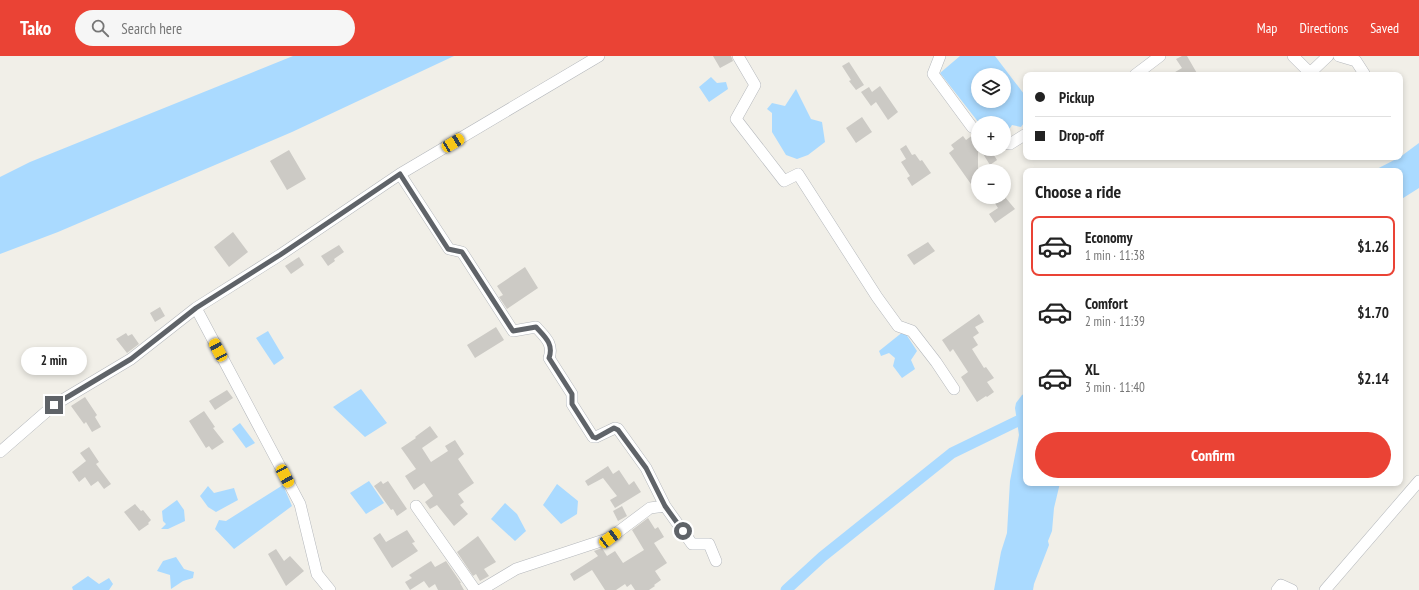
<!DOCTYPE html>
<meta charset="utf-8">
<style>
:root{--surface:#fff;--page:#f6f6f6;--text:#222;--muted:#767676;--line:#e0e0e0;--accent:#ea4335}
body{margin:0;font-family:"PT Sans Narrow",sans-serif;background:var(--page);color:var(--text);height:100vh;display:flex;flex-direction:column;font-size:15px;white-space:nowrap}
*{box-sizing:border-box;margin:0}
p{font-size:13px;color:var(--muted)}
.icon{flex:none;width:22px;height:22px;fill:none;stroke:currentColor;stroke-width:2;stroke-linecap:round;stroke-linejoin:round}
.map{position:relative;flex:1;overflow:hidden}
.side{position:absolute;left:1023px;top:112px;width:380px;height:318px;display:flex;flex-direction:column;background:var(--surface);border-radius:8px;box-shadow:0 2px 6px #0003}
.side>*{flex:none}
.top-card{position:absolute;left:1023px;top:16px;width:380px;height:88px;border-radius:8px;box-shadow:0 2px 6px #0003;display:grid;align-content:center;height:88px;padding:0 12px;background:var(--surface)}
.buttons{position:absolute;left:971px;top:12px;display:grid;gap:8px}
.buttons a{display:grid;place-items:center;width:40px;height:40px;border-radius:50%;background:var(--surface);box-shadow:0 2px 6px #0003;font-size:20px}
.end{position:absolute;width:18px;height:18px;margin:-9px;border:5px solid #5f6368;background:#fff;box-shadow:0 0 0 2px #fff}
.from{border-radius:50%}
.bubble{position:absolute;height:28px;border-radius:14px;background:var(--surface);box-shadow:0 2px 6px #0003;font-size:13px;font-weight:800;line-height:28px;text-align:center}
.car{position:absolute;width:12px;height:24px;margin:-12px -6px;border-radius:5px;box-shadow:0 0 3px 1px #0007;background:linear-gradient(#f5c518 24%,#345 0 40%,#f5c518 0 76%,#345 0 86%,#f5c518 0)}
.top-card b{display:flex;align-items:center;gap:14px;height:38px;font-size:15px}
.top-card b+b{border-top:1px solid var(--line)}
.top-card i{width:10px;height:10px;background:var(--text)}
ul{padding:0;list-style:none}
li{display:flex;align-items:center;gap:12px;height:60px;margin:0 8px 6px;padding:0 4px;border:2px solid transparent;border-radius:8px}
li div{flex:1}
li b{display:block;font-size:15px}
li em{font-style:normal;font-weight:800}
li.selected{border-color:var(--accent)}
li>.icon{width:36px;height:36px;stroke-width:1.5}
h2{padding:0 12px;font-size:18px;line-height:48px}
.primary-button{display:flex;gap:8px;margin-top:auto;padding:8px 12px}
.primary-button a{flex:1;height:46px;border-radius:24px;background:var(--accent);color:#fff;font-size:16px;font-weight:800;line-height:46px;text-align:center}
header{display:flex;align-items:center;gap:24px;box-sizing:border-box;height:56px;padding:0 20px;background:var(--accent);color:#fff}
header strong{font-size:19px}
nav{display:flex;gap:22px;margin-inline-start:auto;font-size:14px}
.search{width:280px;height:36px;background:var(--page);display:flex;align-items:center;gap:10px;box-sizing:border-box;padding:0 14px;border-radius:22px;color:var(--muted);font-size:15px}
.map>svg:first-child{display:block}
.water{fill:#aadaff;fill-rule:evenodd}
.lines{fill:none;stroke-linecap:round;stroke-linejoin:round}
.canal{stroke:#aadaff;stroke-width:11}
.building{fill:#cccac5}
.minor-casing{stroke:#b5b8bc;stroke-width:12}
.minor{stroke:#fff;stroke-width:11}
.route{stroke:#5f6368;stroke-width:5}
</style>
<header>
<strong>Tako</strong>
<div class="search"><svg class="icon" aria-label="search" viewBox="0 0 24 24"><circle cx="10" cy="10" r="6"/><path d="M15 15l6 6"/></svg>Search here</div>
<nav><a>Map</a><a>Directions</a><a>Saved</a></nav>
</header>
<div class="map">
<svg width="1419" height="534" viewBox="0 0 1419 534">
<rect width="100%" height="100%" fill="#f1efe8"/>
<path class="water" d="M293,0H454L292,76L58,176L0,198V121L30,106Z
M960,0H995L1024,38H1026C1026,49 1029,62 1021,71L1012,69L1004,81V67H979L940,17ZM978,19H1004V45H978Z
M711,21L717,27L726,26L728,33L709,46L699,31Z
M796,33L811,63L822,66L825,86L808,99L797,103L786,99L772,76V57L767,53L772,47L785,50Z
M1419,87V132L1400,144V115H1373L1400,101Z
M268,275L284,302L274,309L256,282Z
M904,275L917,295L911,304L915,313L902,322L893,310L895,302L889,297L881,300L879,295Z
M361,333L387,367L365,381L333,351Z
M1026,337V427H1060L1054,452L1052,475L1048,485L1049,489L1034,528L1033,534H994L1001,496L1007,477L1010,425L1019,379L1015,352L1016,347L1022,339Z
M240,367L255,387L246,392L232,373Z
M369,425L384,447L366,458L350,437Z
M557,428L578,445L577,458L561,468L543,449Z
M283,429L292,450L234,493L215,473L219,464L226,465Z
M208,430L214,437L234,432L238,444L216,456L208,451L200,440Z
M177,444L184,454L185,465L168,473H161L166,468L163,465L162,455Z
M505,447L517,458L526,475L515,485L491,463Z
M176,501L184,513L194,516L193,522L183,525L171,533L170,519L157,515L163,505Z
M88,520L99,528L109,522L113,528L109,534H73L72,531Z"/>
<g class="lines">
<path class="canal" d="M786,534L822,501L952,397L1026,361"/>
</g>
<path class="building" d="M713,0H731L733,5L720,12Z
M1182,0H1187L1198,19H1170L1182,12L1176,3Z
M849,6L864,29L856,34L849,25L851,24L842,10Z
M880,30L898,56L888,64L876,46L871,50L861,36L869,31L872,36Z
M862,61L872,76L856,87L846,72Z
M973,79L978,83V138L949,97L954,93L951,89L963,80L966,84Z
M906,89L912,99L915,98L920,105L922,104L931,117L912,130L907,122L910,120L901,106L906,103L900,93Z
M980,93H990L997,104L990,109Z
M289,94L306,123L287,134L270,105Z
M991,141H1005L1015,153L995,167L989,158L998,152Z
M233,176L248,196L229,211L214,191Z
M928,186L935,195L914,209L907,199Z
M339,189L344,196L334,203L335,205L328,210L321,200Z
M299,201L304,209L291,218L285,210Z
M525,211L538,232L507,253L499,241L503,239L497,230Z
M160,251L165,260L155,266L150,257Z
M979,258L984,266L975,271L979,277L973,281L978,289L972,293L984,312L986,311L994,322L987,326L994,336L987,341L986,340L977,346L961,321L968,316L953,293L950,296L942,284Z
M496,271L504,284L475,302L467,289Z
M126,277L128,280L132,278L139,288L127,297L116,283Z
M227,334L233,342L215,354L209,345Z
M85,341L97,359L95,361L101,371L92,376L86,366L84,368L71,350Z
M204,355L215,371L213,372L224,386L212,394L209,390L206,392L189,365Z
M430,370L438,381L422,392L431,406L448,395L445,390L455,384L464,398L458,403L474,427L458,438L464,446L460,449L468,458L454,470L437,449L430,453L425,446L433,440L424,427L414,434L405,420L416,413L401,392L416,382L415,381Z
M89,391L99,406L96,408L111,428L104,433L98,425L91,430L85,421L79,426L72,416L86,405L80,397Z
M608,410L613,418L619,414L629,429L634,425L641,436L615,452L610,444L617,440L603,422L588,430L585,425Z
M381,425L383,428L388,425L407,453L397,460L393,453L391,454L374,430Z
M135,448L141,455L143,454L151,464L148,467L149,468L139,475L124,456Z
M622,450L627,460L618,465L613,455Z
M648,462L655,473L658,471L664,481L654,487L667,507L655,515L661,524L654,529L655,530L649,534H635L631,528L627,531L625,528L616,534H605L592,514L574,525L570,518L598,500L594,495L602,492L607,500L615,495L623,507L644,494L632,474Z
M407,474L415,486L412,487L418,495L392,512L373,482L380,477L386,486Z
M478,480L496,506L484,513L489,520L480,525L476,518L473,520L457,496Z
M276,493L284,505L290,500L304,515L286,530L268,498Z
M431,505L435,511L446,505L461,527H460L464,534H438L435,528L429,532L424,525L410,534L405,526L412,522L409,519Z"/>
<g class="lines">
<g class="minor-casing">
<path id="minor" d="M738,0L755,29L736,63L784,125L798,118L877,241L898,270L912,275L936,306L954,333
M940,0L933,18L972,71L978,74
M1293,0L1310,17L1328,0
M1339,0L1356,5L1365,19
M1135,19L1160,0
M1004,87L1010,88L1026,78
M400,118L449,193L462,196L513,275L536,271C545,281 554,288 549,302L572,338V348L593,381H596L615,372L618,373L646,412L665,450L692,488H709L716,505
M196,252L300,448L317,518L330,534
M0,396L54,349L131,303L196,252L280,199L400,118L599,0
M416,450L475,534
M481,534L516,513L610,482L650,452L665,450
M1277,534L1281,529L1292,534
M1325,534L1419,425"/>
</g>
<use href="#minor" class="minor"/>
</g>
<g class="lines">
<path class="route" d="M54,349L131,303L196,252L280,199L400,118L448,193L462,196L513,275L536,271C545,281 554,288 549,302L572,338V348L593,381L596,382L614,372L618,374L646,412L665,450L683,475"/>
</g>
</svg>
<div class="buttons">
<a><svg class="icon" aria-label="layers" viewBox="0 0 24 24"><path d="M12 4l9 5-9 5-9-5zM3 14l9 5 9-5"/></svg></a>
<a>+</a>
<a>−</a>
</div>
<i class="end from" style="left:683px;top:475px"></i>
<i class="end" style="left:54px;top:349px"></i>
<div class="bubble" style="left:21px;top:291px;width:66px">2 min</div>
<i class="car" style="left:453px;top:87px;rotate:59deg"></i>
<i class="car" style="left:218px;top:294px;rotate:332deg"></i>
<i class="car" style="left:285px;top:420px;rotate:152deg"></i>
<i class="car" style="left:610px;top:482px;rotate:53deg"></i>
<div class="top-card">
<b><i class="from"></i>Pickup</b>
<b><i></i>Drop-off</b>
</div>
<section class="side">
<h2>Choose a ride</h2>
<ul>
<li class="selected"><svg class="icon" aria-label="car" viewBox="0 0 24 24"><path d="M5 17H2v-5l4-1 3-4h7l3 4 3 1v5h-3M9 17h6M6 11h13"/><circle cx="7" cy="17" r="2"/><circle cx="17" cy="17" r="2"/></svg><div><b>Economy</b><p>1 min · 11:38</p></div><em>$1.26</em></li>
<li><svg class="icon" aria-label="car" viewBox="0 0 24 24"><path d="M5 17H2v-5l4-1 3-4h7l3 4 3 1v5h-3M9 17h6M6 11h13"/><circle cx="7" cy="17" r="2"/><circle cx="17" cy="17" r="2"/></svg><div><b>Comfort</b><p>2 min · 11:39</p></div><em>$1.70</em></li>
<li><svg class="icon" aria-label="car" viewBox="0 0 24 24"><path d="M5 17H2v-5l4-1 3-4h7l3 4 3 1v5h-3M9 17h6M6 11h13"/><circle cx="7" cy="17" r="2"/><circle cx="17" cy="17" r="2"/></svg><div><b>XL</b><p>3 min · 11:40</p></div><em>$2.14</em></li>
</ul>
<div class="primary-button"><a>Confirm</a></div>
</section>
</div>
